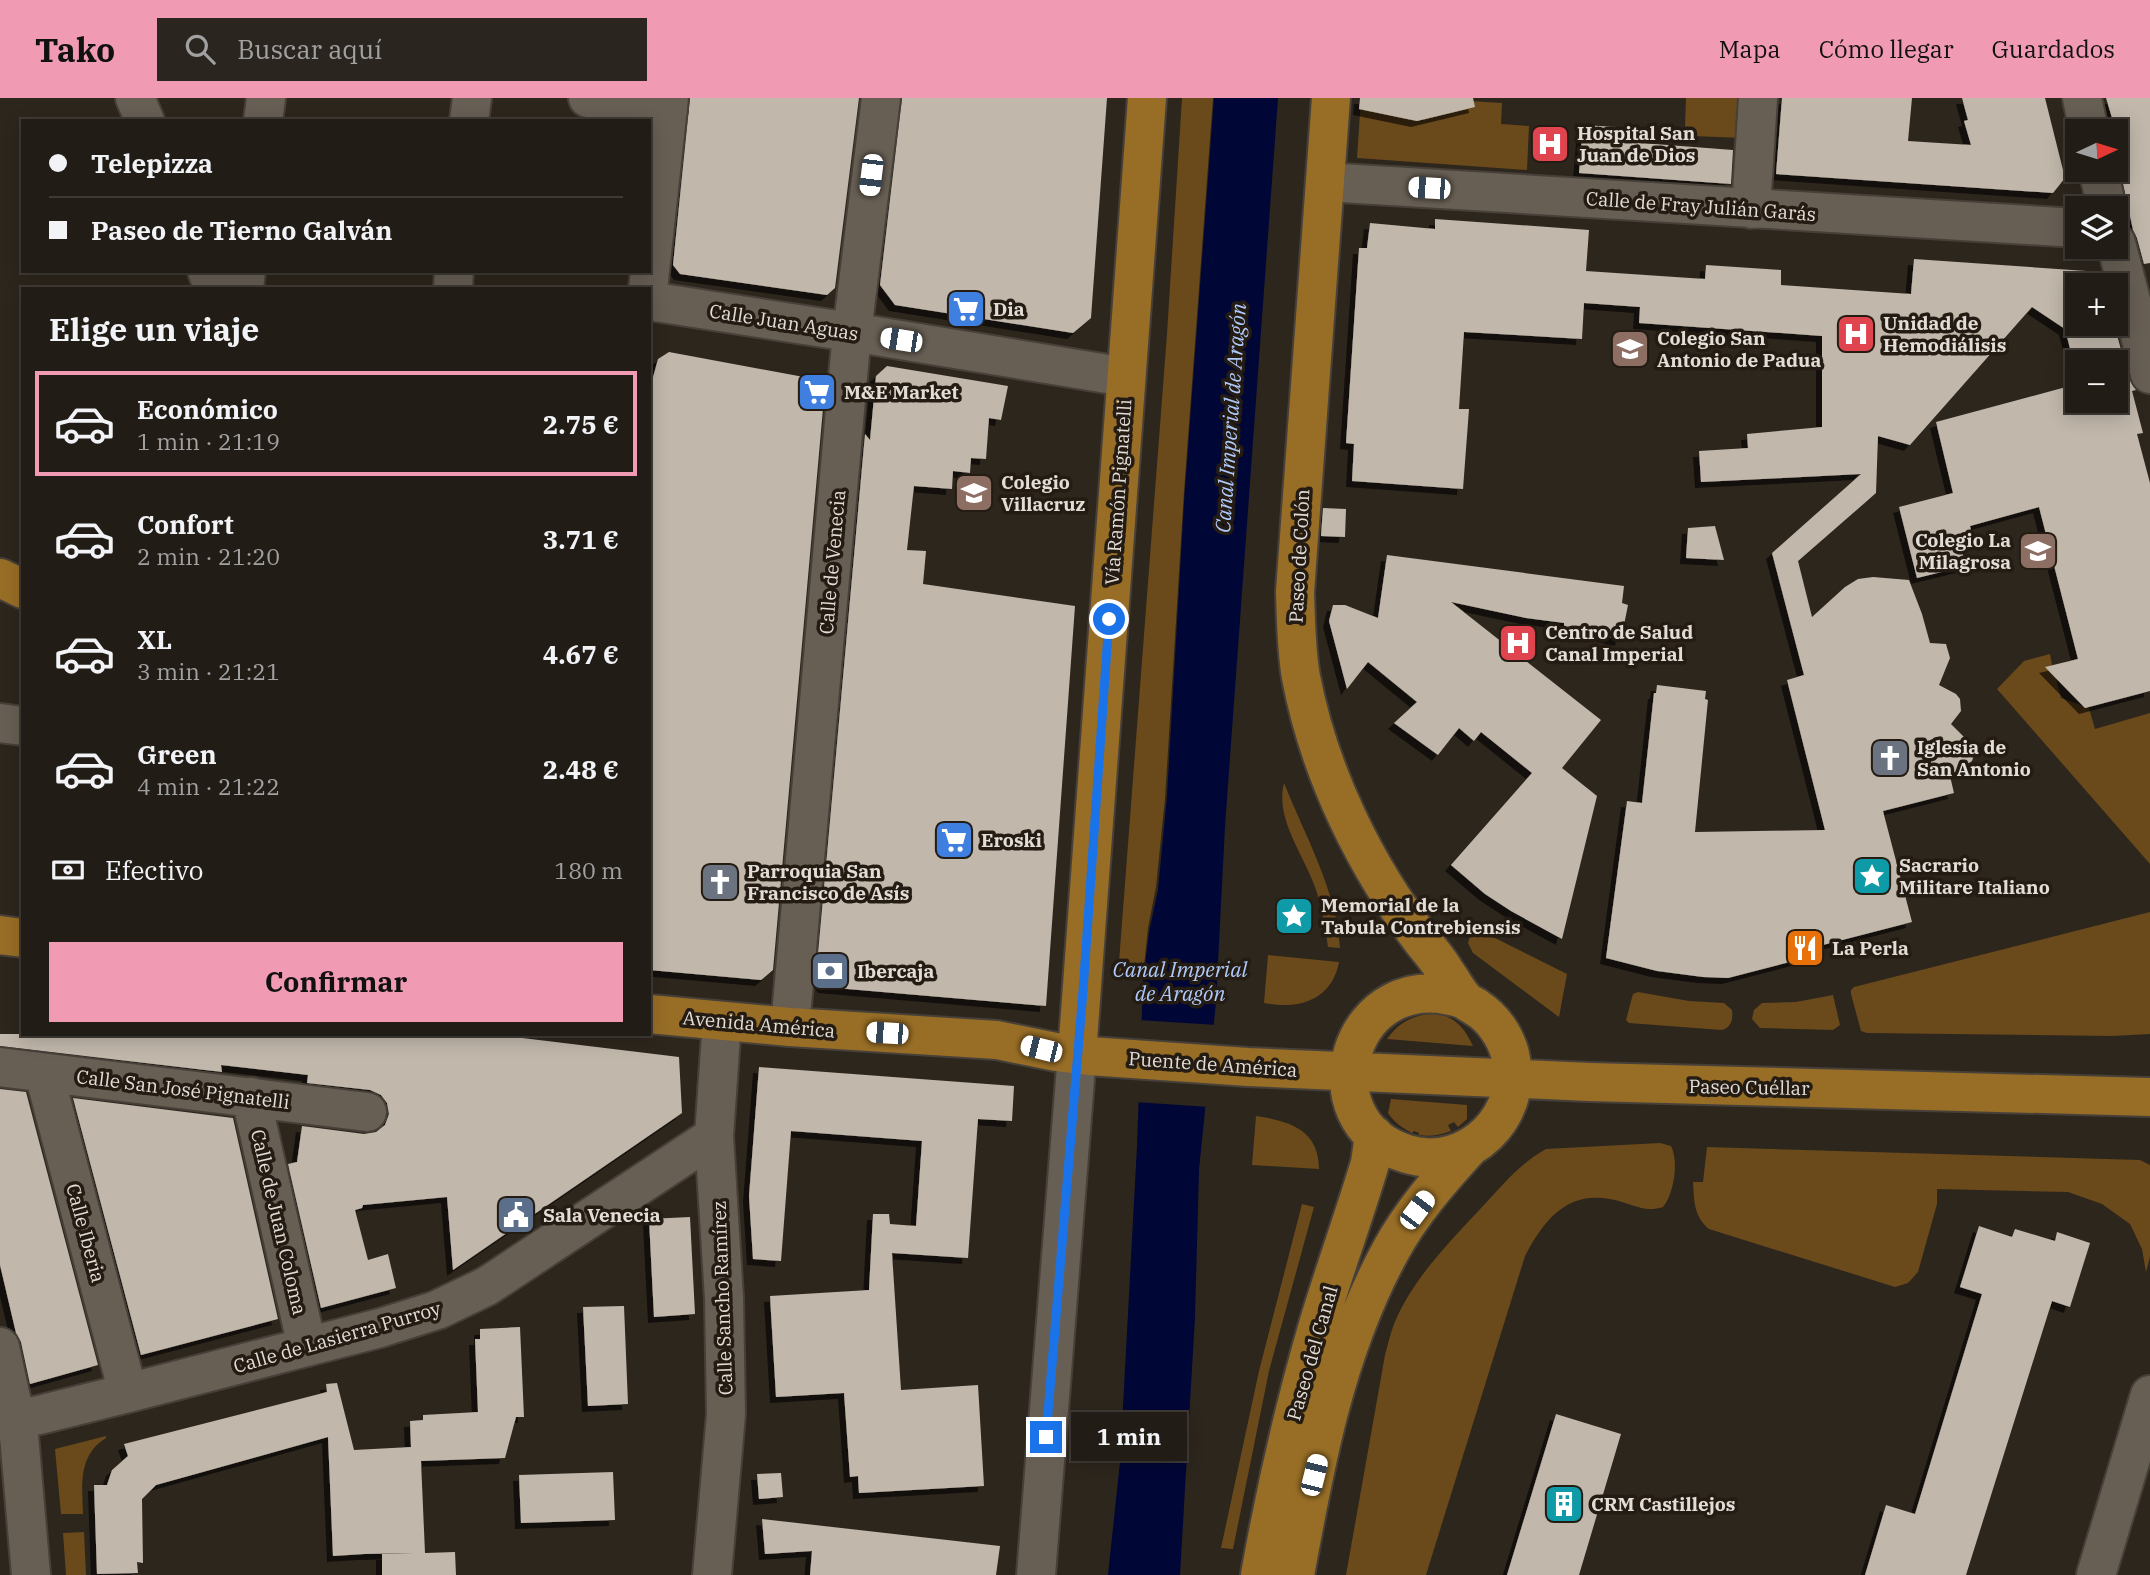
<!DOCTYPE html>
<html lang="es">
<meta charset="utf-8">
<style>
:root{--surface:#221c16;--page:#2a251f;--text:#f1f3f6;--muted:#a2a1a1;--line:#3f3a35;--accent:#f09ab4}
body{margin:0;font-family:"IBM Plex Serif",serif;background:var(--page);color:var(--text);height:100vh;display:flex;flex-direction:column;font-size:26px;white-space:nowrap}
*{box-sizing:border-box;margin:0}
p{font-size:23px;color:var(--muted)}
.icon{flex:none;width:38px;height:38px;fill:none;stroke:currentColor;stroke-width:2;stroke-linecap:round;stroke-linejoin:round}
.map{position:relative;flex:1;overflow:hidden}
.drawer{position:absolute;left:21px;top:189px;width:630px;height:749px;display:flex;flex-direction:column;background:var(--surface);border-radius:0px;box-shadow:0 4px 18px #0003,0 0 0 2px var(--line)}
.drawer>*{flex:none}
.banner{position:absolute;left:21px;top:21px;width:630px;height:154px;border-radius:0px;box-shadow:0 4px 18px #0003,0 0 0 2px var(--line);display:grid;align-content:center;height:154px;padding:0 28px;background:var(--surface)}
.needle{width:46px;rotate:86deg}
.buttons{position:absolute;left:2065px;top:21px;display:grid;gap:14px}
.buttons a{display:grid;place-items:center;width:63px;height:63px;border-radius:0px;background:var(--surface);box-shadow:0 4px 18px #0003,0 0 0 2px var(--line);font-size:35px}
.end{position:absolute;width:32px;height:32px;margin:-16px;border:9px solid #1a73e8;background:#fff;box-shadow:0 0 0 4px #fff}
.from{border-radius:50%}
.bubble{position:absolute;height:49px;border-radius:0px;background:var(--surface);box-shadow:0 4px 18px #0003,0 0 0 2px var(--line);font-size:23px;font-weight:700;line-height:49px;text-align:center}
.car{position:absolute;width:21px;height:42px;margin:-21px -10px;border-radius:9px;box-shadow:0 0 5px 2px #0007;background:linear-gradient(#fff 24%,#345 0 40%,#fff 0 76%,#345 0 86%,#fff 0)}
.banner b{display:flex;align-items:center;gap:24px;height:66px;font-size:26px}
.banner b+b{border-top:2px solid var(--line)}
.banner i{width:18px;height:18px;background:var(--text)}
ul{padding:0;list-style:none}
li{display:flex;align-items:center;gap:21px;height:105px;margin:0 14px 10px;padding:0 14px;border:4px solid transparent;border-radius:0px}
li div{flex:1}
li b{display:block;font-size:26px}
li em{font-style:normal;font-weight:700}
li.on{border-color:var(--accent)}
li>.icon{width:63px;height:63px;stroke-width:1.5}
h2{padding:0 28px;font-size:32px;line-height:84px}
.pay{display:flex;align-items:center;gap:18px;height:77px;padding:0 28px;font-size:26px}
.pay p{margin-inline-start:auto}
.primary-button{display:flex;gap:14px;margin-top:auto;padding:14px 28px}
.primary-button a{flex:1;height:80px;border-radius:0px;background:var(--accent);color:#111;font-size:28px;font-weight:700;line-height:80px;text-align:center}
header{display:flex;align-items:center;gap:42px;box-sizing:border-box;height:98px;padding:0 35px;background:var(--accent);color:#111}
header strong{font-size:33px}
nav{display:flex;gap:38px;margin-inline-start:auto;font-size:24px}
.search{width:490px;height:63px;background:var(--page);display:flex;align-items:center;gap:18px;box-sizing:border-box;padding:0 24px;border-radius:0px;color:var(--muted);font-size:26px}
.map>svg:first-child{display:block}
.green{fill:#6a491b}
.water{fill:#000636}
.pier{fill:#2d261d}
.building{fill:#c1b7ab;filter:url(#shadow)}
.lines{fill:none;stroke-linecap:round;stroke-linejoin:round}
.minor-casing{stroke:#474039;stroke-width:42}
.major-casing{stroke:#474039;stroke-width:42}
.minor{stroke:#675f54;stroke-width:38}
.major{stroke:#986e26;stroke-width:38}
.route{stroke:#1a73e8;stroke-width:9}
.labels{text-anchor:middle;stroke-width:7;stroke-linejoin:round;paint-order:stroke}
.poi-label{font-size:19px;font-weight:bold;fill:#e3ddd7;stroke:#241c13;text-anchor:start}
.street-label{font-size:19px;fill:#e3ddd7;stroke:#241c13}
.water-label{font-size:21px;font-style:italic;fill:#afc9fa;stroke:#241c13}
</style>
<header>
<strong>Tako</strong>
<div class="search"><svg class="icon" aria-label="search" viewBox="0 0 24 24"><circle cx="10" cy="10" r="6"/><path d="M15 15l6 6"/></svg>Buscar aquí</div>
<nav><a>Mapa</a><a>Cómo llegar</a><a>Guardados</a></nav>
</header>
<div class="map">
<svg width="2150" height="1477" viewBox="0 0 2150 1477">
<defs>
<filter id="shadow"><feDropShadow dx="-6" dy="6" stdDeviation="0" flood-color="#0009"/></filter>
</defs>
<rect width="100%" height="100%" fill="#2d261d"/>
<path class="green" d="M1182,0H1213L1184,394L1165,701L1156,789L1148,830L1143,877H1118L1167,236Z
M1361,0C1374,5 1387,9 1399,15C1402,17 1405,20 1409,21C1426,29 1432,14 1436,1L1502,5L1501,26L1529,28L1527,72L1357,60Z
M1686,0H1744L1742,40L1693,38L1685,28Z
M2050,556L2052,567L2046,569L2056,580L2061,600L2089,610L2095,631L2150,615V766L1997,591L2024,563Z
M1284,685C1306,740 1336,791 1340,850L1328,849C1325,828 1322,809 1315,789C1303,755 1275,721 1284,685Z
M2150,814V936L2112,938L1867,935L1861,933L1851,896V892L1854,889Z
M1476,833L1483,834L1567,876L1559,919L1473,855L1468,845L1470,838Z
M1268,857L1339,864C1332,902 1299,912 1264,905Z
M1638,894L1689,903L1724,905L1732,912C1733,921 1732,929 1722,932L1629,925L1626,922L1633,896Z
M1833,897L1840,927L1833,932L1760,930L1752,921L1754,912L1762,905L1796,904Z
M1436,915C1456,920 1464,929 1473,948L1387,941C1400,923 1414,917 1436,915Z
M1391,1001L1467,1007V1021L1458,1029L1454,1024L1448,1027L1451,1033C1440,1037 1430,1039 1419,1037V1035L1414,1033L1412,1035C1402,1030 1394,1024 1388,1015Z
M1256,1018C1290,1023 1319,1032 1319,1071L1252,1067Z
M1660,1045L1671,1048C1679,1063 1674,1096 1663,1109C1648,1114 1639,1109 1625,1105C1573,1088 1548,1115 1525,1158L1426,1477H1346L1385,1257C1388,1247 1390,1236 1394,1226C1413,1180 1449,1145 1482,1109C1502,1088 1520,1065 1546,1051Z
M1707,1049L2140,1062L2150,1067V1159L2146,1174L2142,1151L2130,1126L2102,1106L2068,1094L1937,1091V1106L1918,1174L1908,1185L1895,1189L1709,1131C1694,1119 1694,1103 1693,1084H1703Z
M1302,1106L1314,1109L1269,1273L1233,1451L1221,1450L1259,1273Z
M106,1338V1340C78,1357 82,1387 83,1416H61L55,1351Z
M84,1434L86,1477H66L63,1435Z"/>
<path class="water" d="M1214,0H1278L1225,728L1216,904L1199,1072L1195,1219L1180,1477H1108L1120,1364L1137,1048L1143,884L1149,834L1158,792L1167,698L1184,404Z"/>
<path class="pier" d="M1138,922L1217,927L1209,1009L1135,1004Z"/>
<path class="building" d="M690,0H859L835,190L827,197L680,176L673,167Z
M902,0H1107L1091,220L1073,235L895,207L880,187Z
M1360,0H1473L1475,9L1417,23L1359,11Z
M1782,0H1912L1908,43L1971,47L1964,23L1968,22L1962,0H2045L2065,80L2053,95L1776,76Z
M2106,0H2150V165L2144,166L2137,140L2133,132L2119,67L2116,60V33Z
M1583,27L1616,29L1615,43L1733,52L1731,86L1579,75Z
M1435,121L1589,132L1586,173L1705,181L1706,167L1781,172V187L1911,196L1914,161L2101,174L2104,187H2077V226H2114L2129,281L2136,292L2132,293L2143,335L2137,336L2150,385V593L2085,610L2045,569L2078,561L2039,409L1970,428L1974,447L1961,450L1966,468L1917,480L1899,409L1953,395L1936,324L2077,286V303H2116V264H2077V278L2065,231L2032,209L1910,347L1878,338L1876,395L1798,463L1812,519L1845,489L1858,481L1873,479L1909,482L1922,516L1930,545L1946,546L1950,560L1939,587L1956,596L1960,601L1961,613L1951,626L1973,648L1974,657L1972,663L1950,678L1954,695L1883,713L1912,824L1819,848L1821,856L1728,880L1703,879L1657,873L1606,860L1627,703L1642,705L1654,595H1656L1657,587L1706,593L1705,601L1708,602L1695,734L1825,732L1787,582L1804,577L1772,455L1861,376L1701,384L1699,353L1748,350L1747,336L1822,329V238L1639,225L1640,209L1584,205L1582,241L1464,234L1459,311H1469L1463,391L1352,383L1354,346L1346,345L1359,150H1367L1370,125L1435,131Z
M669,254L820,282L825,288L773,872L761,882L649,872V294L658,261Z
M887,268L1008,288L1001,322L989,320L986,361L971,360L970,375L953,373L952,391L914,388L907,452L926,453L923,486L1075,508L1046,908L824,889L816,878L865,336L870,342L876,278Z
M1323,410L1346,411L1345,439L1321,438Z
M1715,428L1724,462L1686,460L1688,430Z
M1387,457L1624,488L1622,505L1628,507L1621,542L1564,529V525L1526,520L1451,504L1601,622L1562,670L1597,698L1562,841L1511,813L1485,796L1451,767L1532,675L1481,634L1474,643L1459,630L1438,657L1394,625L1417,604L1368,564L1347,591L1329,523L1333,507H1345L1378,520Z
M0,936H490L679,959L682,1015L453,1172L447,1099L363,1107L362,1110L355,1112L368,1162L388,1156L396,1190L321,1210L288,1066L297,1064L302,1028L364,1036L376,1034L385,1027L389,1016L387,1005L381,997L370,992L307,985L308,977L221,967L222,974L0,948Z
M759,969L1014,988L1012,1023L978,1021L968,1160L892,1155L901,1292L978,1287L984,1388L859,1395L858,1378L850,1379L844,1295L776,1299L770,1198L869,1192L873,1116H889L890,1126L916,1128L922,1043L791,1033L781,1163L753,1161L749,1098Z
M0,991L26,994L98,1267L30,1286L21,1244L16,1235L0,1167Z
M73,1000L233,1020L278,1221L141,1257Z
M690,1119L695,1216L654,1219L649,1121Z
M1979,1128L2012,1139L2015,1131L2055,1143L2057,1134L2090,1145L2070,1209L2052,1203L1966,1477H1865L1886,1407L1915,1416L1982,1196L1960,1189Z
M624,1208L628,1306L588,1308L583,1209Z
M520,1229L524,1319H516L505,1360L421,1363L425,1455L455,1454L456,1477H382V1456L413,1455L364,1456L333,1458L328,1339L156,1387L142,1401L143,1465L137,1464L138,1475L97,1476L94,1387H107L112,1372L128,1358L124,1346L327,1294L326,1286L337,1285L354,1352L411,1349L410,1323L423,1322V1317L478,1314L475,1241H480V1231Z
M1556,1316L1621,1336L1579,1477H1507Z
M613,1374L615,1422L521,1425L519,1377Z
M781,1375L783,1399L759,1401L757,1376Z
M762,1421L1000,1448L996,1477H810L812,1453L765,1456Z"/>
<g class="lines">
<g class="minor-casing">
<path id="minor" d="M135,0L145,23
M588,0L668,12
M2082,0L2089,33
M263,23L266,0
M469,23L472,0
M2098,72L2107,110
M1325,84L2077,130
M1751,111L1758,0
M2116,145L2150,276
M207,173L214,191
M244,191L246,173
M453,191L454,173
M648,191L669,0
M649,203L876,238L1126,279
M0,625L23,628
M790,929L852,234L881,0
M0,969L367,1014
M44,975L128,1295
M251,999L307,1249
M0,1249L19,1337L31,1477
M0,1324L39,1317L128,1295L380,1230L437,1212L487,1188L714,1038
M712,1477L726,1316L724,1200L714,1038L722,923
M1036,1477L1077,956
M2096,1477L2150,1297"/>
</g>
<g class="major-casing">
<path id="major" d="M1331,0L1295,494C1296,522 1296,551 1301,579C1319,674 1365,769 1424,845C1432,855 1440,864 1446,875C1452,883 1457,893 1464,901C1467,905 1473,907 1477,910C1493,920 1505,938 1510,956C1526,1017 1468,1074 1407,1056C1303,1025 1349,861 1465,902
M0,480L23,491
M0,837L23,840
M649,916L790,929L997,942L1056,954L1089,958L1248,969L1590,984L2150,999
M1077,956L1147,0
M1260,1477C1275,1393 1294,1309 1318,1227C1334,1173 1354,1119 1370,1065L1374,1037
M1295,1477C1315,1366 1336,1252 1391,1152C1411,1115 1440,1082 1468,1051"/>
</g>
<use href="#minor" class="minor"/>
<use href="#major" class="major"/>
</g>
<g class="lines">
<path class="route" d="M1046,1339L1083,893L1109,521"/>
</g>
<defs>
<g id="hospital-square" transform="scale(2.0125)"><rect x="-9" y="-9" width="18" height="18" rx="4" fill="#e0444e" stroke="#241c13"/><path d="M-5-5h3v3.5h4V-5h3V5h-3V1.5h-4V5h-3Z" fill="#fff"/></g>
<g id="supermarket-square" transform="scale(2.0125)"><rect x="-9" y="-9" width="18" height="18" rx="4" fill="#3f7fe0" stroke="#241c13"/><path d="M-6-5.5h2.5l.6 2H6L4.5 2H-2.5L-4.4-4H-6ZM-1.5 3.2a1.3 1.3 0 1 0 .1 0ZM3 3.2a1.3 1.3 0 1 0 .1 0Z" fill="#fff"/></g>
<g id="school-square" transform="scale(2.0125)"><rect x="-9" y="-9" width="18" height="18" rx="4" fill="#8d6e63" stroke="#241c13"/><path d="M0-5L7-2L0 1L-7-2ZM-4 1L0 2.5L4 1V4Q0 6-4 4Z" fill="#fff"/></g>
<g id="church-square" transform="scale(2.0125)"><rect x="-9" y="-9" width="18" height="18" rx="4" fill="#6b7280" stroke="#241c13"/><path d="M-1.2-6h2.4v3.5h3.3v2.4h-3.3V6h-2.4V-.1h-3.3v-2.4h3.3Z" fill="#fff"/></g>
<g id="sight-square" transform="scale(2.0125)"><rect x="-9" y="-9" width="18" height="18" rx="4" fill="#0f9aa8" stroke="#241c13"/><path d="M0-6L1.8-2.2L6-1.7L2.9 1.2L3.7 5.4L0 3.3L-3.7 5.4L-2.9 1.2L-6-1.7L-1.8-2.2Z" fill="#fff"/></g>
<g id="restaurant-square" transform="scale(2.0125)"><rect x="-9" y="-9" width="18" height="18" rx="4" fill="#e8710a" stroke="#241c13"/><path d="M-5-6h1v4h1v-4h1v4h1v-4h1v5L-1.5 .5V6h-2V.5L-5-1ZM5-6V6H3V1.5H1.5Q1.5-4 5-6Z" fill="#fff"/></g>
<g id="bank-square" transform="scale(2.0125)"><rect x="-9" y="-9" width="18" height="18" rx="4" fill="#5c6f8a" stroke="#241c13"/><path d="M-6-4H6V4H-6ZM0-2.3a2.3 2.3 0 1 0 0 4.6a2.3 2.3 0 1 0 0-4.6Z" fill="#fff"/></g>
<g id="civic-square" transform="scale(2.0125)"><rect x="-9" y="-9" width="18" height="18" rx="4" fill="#5c6f8a" stroke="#241c13"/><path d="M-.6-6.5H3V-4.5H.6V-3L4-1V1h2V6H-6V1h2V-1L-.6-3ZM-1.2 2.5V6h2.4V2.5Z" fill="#fff"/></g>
<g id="building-square" transform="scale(2.0125)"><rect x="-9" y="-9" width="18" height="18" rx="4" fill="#0f9aa8" stroke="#241c13"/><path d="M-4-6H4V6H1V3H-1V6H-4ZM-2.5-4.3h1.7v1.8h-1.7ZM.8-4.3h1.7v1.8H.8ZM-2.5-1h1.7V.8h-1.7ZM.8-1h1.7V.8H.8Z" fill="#fff"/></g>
</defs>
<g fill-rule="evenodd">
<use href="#hospital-square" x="1550" y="46"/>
<use href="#supermarket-square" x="966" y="211"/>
<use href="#hospital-square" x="1856" y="236"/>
<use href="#school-square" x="1630" y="251"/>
<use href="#supermarket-square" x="817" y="294"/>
<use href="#school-square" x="974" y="395"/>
<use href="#school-square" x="2038" y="453"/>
<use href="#hospital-square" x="1518" y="545"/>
<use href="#church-square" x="1890" y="660"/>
<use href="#supermarket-square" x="954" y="742"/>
<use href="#sight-square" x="1872" y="778"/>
<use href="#church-square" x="720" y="784"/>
<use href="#sight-square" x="1294" y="818"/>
<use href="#restaurant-square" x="1805" y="850"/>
<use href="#bank-square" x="830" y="873"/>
<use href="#civic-square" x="516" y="1117"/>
<use href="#building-square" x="1564" y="1406"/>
</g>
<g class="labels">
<g class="poi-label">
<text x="1577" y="42">Hospital San<tspan x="1577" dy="22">Juan de Dios</tspan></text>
<text x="993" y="218">Dia</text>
<text x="1883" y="232">Unidad de<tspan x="1883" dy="22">Hemodiálisis</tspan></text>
<text x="1657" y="247">Colegio San<tspan x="1657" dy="22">Antonio de Padua</tspan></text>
<text x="844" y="301">M&amp;E Market</text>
<text x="1001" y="391">Colegio<tspan x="1001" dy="22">Villacruz</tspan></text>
<text x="2011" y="449" text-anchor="end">Colegio La<tspan x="2011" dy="22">Milagrosa</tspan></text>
<text x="1545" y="541">Centro de Salud<tspan x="1545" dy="22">Canal Imperial</tspan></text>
<text x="1917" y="656">Iglesia de<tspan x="1917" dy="22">San Antonio</tspan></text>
<text x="981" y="749">Eroski</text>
<text x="1899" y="774">Sacrario<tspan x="1899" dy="22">Militare Italiano</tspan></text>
<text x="747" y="780">Parroquia San<tspan x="747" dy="22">Francisco de Asís</tspan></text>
<text x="1321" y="814">Memorial de la<tspan x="1321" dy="22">Tabula Contrebiensis</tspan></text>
<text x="1832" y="857">La Perla</text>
<text x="857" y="880">Ibercaja</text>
<text x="543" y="1124">Sala Venecia</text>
<text x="1591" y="1413">CRM Castillejos</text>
</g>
<g class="street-label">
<text transform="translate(1701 108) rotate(4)" y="7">Calle de Fray Julián Garás</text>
<text transform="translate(784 224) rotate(9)" y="7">Calle Juan Aguas</text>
<text transform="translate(1118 394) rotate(-86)" y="7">Vía Ramón Pignatelli</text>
<text transform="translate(1299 458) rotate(-87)" y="7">Paseo de Colón</text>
<text transform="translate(832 464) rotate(-85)" y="7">Calle de Venecia</text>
<text transform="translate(759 926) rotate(5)" y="7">Avenida América</text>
<text transform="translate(1213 966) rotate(4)" y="7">Puente de América</text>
<text transform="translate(1749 989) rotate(1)" y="7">Paseo Cuéllar</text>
<text transform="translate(183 991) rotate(7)" y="7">Calle San José Pignatelli</text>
<text transform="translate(279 1124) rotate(77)" y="7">Calle de Juan Coloma</text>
<text transform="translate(86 1135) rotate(75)" y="7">Calle Iberia</text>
<text transform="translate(722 1200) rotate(-92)" y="7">Calle Sancho Ramírez</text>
<text transform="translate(337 1239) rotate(-16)" y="7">Calle de Lasierra Purroy</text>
<text transform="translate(1312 1255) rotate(-74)" y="7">Paseo del Canal</text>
</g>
<g class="water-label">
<text transform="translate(1231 320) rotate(-86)" y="7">Canal Imperial de Aragón</text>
<text x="1180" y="879">Canal Imperial<tspan x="1180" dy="24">de Aragón</tspan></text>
</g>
</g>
</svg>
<div class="buttons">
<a><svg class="needle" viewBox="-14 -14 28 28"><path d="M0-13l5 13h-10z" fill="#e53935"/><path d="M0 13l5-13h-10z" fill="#a2a1a1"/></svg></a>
<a><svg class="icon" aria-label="layers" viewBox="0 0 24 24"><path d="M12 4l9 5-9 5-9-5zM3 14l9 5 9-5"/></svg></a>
<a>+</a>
<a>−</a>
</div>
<i class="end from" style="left:1109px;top:521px"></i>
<i class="end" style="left:1046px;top:1339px"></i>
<div class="bubble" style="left:1071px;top:1314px;width:116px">1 min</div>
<i class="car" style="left:871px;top:77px;rotate:187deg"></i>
<i class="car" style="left:1429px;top:90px;rotate:274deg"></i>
<i class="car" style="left:901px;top:242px;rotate:279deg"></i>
<i class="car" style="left:887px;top:935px;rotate:274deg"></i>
<i class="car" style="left:1041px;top:951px;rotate:284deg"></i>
<i class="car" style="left:1417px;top:1112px;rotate:37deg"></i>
<i class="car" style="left:1314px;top:1377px;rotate:14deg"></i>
<div class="banner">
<b><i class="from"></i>Telepizza</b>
<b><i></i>Paseo de Tierno Galván</b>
</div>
<section class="drawer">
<h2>Elige un viaje</h2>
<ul>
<li class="on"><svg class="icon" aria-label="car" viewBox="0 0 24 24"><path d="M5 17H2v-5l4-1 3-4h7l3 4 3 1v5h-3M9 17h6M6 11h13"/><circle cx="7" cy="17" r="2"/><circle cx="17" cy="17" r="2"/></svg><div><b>Económico</b><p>1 min · 21:19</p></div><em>2.75 €</em></li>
<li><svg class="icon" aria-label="car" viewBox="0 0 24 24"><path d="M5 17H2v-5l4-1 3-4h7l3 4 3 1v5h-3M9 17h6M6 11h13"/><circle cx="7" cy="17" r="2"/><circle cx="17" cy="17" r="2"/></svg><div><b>Confort</b><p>2 min · 21:20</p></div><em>3.71 €</em></li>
<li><svg class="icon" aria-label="car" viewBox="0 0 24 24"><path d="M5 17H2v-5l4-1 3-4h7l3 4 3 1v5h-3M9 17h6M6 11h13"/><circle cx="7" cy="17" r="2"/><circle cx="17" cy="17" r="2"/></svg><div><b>XL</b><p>3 min · 21:21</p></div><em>4.67 €</em></li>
<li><svg class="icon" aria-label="car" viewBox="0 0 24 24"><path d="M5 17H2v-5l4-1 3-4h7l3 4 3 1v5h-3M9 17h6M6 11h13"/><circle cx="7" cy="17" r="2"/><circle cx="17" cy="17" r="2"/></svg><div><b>Green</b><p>4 min · 21:22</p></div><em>2.48 €</em></li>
</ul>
<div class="pay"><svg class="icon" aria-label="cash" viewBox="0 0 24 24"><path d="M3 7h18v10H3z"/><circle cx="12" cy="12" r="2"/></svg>Efectivo<p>180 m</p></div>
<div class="primary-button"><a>Confirmar</a></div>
</section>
</div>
